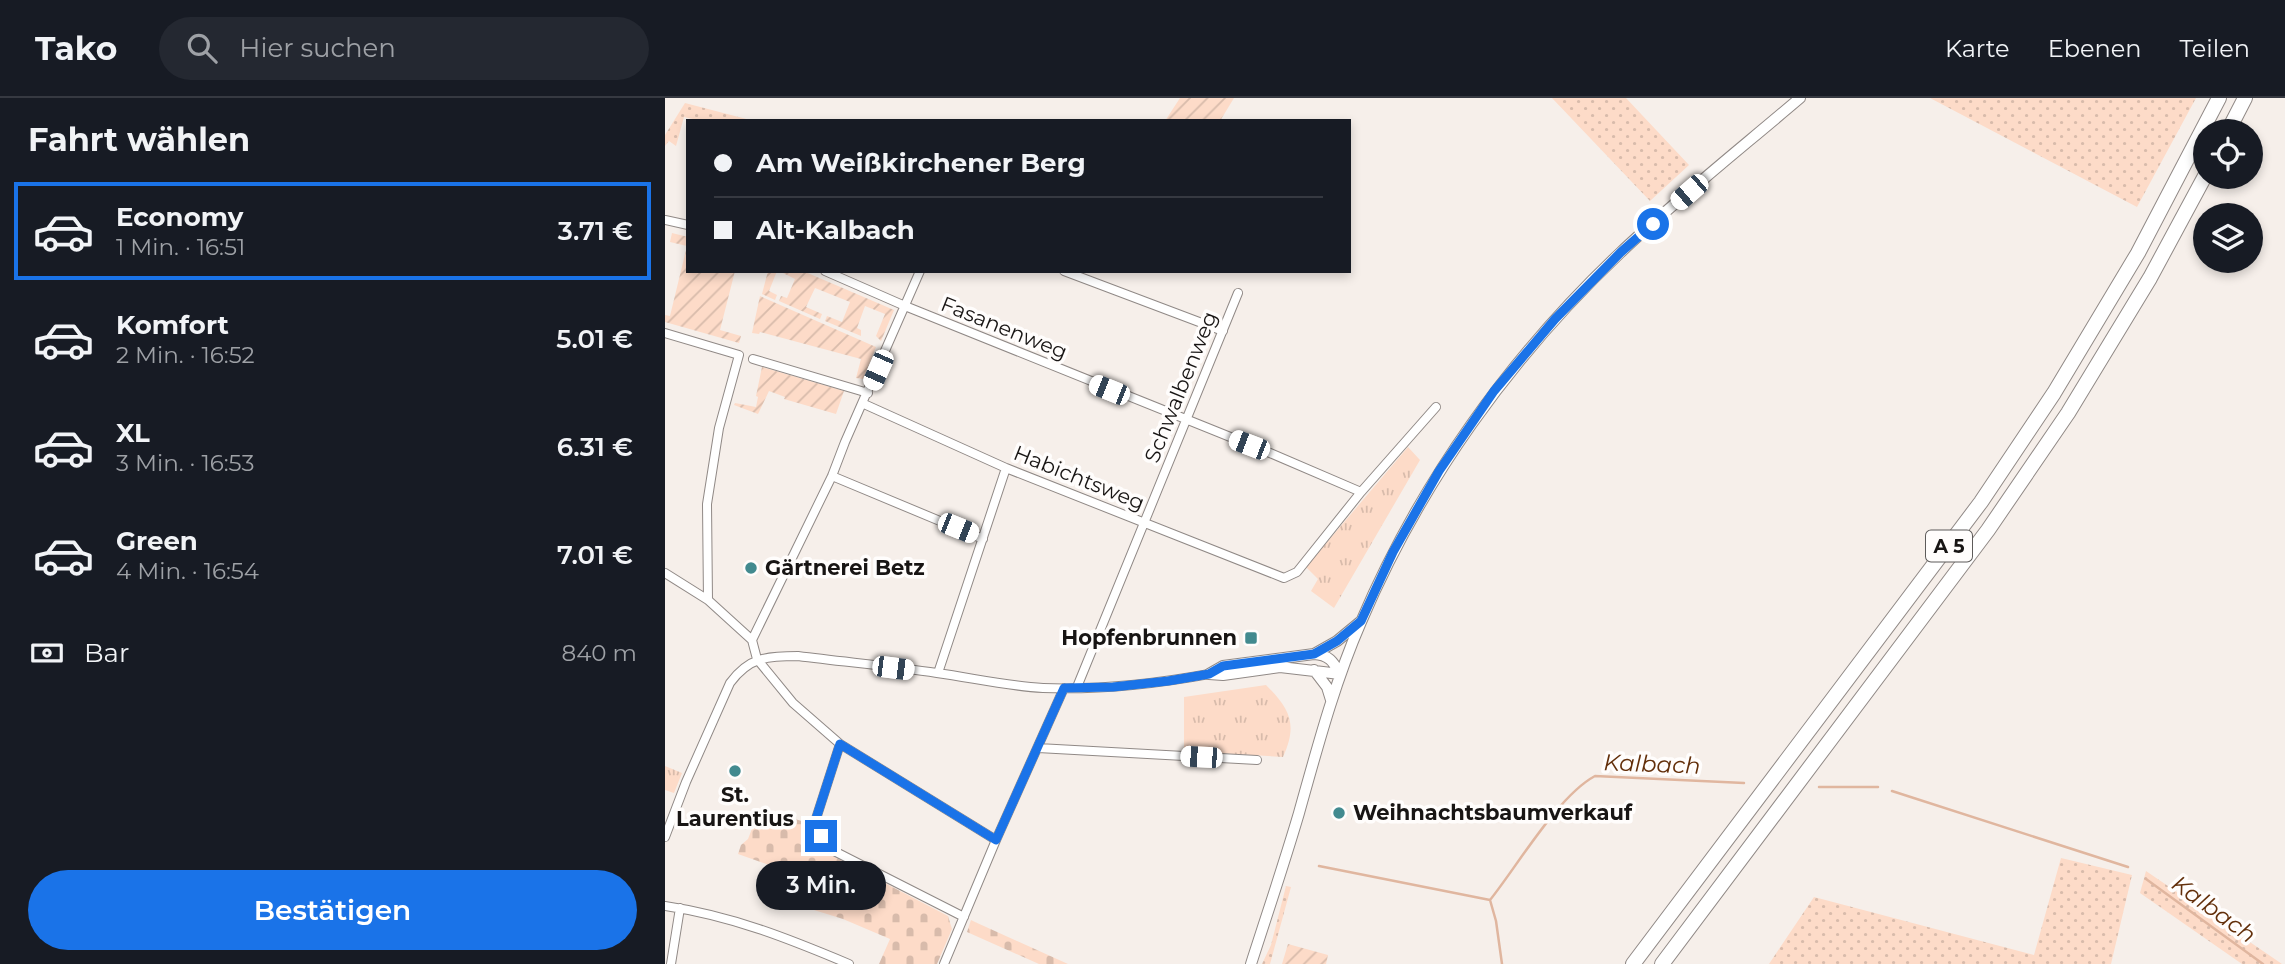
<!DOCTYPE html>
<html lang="de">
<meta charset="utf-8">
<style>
:root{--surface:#171b24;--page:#242831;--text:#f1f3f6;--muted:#9ea1a6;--line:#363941;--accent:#1a73e8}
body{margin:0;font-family:Montserrat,sans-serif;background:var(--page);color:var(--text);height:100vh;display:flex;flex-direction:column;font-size:26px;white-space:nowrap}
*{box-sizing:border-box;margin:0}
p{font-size:23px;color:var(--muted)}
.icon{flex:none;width:38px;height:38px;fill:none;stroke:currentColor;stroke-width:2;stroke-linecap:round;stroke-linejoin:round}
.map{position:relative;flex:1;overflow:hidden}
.details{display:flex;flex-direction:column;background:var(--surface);width:665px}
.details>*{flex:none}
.hud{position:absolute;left:21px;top:21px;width:665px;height:154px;border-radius:0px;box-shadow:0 4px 10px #0003;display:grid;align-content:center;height:154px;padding:0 28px;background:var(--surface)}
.tools{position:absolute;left:1528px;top:21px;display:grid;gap:14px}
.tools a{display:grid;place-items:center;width:70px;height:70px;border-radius:50%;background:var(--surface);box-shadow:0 4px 10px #0003;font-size:35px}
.end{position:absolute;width:32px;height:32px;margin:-16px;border:9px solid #1a73e8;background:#fff;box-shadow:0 0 0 4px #fff}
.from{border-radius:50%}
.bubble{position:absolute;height:49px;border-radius:24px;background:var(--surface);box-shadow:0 4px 10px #0003;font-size:23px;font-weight:600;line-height:49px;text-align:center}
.car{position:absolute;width:21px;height:42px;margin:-21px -10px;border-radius:9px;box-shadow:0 0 5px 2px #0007;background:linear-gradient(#fff 24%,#345 0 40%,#fff 0 76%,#345 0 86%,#fff 0)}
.hud b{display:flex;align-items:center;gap:24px;height:66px;font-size:26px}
.hud b+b{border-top:2px solid var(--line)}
.hud i{width:18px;height:18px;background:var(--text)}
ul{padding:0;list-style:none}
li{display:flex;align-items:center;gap:21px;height:98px;margin:0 14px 10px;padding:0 14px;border:4px solid transparent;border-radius:0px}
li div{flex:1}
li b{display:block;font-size:26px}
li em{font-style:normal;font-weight:600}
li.active{border-color:var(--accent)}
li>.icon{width:63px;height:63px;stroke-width:1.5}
h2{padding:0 28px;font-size:32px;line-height:84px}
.pay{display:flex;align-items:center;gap:18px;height:77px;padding:0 28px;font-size:26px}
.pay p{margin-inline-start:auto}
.cta{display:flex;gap:14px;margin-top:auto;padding:14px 28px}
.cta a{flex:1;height:80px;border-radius:42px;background:var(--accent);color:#fff;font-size:28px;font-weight:600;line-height:80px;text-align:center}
header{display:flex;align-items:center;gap:42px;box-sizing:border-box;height:98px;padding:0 35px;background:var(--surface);border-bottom:2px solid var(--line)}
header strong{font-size:33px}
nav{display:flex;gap:38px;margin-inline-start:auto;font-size:24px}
.search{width:490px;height:63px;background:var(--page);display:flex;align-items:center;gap:18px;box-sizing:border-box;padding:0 24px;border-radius:38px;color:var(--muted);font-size:26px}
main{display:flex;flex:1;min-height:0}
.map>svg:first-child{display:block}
.grass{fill:url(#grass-dots)}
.cemetery{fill:url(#cemetery-stones)}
.park{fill:url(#park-tufts)}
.garden{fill:url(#garden-furrows)}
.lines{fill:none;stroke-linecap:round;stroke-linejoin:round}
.stream{stroke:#e0b69f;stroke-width:2.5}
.street-casing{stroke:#908986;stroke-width:10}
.secondary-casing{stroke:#908986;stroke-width:12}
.highway-casing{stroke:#908986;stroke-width:16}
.street{stroke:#fff;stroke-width:8}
.secondary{stroke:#fff;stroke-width:10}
.highway{stroke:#fff;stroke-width:14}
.route{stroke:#1a73e8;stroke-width:9}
.poi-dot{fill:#428a8f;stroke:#fffdfc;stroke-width:2.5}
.labels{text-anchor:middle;stroke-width:7;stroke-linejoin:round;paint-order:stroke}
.shield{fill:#fffdfc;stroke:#5d5b5a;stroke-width:2}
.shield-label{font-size:19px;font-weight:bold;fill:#181514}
.street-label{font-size:21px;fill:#181514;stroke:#fffdfc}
.poi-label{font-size:21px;font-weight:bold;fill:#181514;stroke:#fffdfc;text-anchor:start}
.water-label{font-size:23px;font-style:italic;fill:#632f0a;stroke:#fffdfc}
</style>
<header>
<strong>Tako</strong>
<div class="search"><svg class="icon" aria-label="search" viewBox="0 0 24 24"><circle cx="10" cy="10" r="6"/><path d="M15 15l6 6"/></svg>Hier suchen</div>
<nav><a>Karte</a><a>Ebenen</a><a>Teilen</a></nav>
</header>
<main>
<section class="details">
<h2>Fahrt wählen</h2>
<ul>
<li class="active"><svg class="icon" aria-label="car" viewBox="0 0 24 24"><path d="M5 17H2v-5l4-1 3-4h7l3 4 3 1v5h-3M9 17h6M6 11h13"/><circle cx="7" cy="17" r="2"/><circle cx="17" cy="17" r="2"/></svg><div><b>Economy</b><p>1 Min. · 16:51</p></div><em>3.71 €</em></li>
<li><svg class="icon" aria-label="car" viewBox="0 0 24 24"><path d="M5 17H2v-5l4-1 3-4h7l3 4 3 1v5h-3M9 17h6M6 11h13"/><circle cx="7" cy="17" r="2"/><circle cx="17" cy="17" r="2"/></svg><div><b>Komfort</b><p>2 Min. · 16:52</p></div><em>5.01 €</em></li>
<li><svg class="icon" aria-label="car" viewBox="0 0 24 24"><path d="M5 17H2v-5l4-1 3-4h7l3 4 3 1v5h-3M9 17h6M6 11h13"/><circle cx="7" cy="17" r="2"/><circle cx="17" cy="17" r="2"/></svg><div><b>XL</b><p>3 Min. · 16:53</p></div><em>6.31 €</em></li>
<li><svg class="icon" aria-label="car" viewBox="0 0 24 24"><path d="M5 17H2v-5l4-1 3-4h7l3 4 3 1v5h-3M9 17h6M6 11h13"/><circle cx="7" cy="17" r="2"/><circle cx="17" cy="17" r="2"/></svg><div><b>Green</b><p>4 Min. · 16:54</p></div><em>7.01 €</em></li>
</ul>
<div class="pay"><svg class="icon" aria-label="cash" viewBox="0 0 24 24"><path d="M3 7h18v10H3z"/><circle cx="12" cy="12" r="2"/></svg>Bar<p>840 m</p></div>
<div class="cta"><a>Bestätigen</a></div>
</section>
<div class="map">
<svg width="1620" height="866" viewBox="0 0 1620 866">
<defs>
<pattern id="grass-dots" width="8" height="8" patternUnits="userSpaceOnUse" patternTransform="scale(1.75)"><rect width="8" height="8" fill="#fddbc8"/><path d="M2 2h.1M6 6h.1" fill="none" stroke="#d8bbab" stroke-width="1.8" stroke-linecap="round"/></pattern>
<pattern id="cemetery-stones" width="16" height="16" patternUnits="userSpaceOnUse" patternTransform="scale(1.75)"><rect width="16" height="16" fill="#fddbc8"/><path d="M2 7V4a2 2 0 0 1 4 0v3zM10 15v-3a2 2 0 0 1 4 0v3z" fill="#d8bbab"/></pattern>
<pattern id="park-tufts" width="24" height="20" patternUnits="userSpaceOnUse" patternTransform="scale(1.75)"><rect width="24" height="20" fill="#fddbc8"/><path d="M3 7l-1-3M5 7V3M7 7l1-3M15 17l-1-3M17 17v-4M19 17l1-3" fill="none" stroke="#d8bbab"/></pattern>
<pattern id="garden-furrows" width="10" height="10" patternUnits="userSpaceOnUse" patternTransform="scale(1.75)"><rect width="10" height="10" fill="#fddbc8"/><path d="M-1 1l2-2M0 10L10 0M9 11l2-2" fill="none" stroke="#d8bbab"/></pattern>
</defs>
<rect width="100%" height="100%" fill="#f6efea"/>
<path class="grass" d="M887,0H961L1024,67L985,103Z
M1265,0H1531L1472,109Z
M20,5L89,23H36L19,19L11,48L4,43L0,48V37Z
M1396,760L1467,777L1446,866H1104L1149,799L1369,857Z
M1481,773L1598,853L1617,866H1577L1475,795Z
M621,788L626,789L605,866H597L606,847Z"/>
<path class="cemetery" d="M95,710L143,725L164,756L283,818L287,831L272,866H214L225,841L178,821L149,812L158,786L73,756L76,747L83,741Z
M306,822L310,824L403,866H374L302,834Z"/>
<path class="park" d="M743,349L755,362L669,510L646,493L653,481L641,469Z
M601,587C625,611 633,626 618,659L519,653V599Z
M0,668L17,675L9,695L0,692Z"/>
<path class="garden" d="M515,0H569L555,23H500Z
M7,135L23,139V173H70L55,232L76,238L74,245L0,224V217L5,218L22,148L5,144Z
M103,173H112L104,193L112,197L110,202L97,196Z
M114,173H138L229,212L216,243L211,238L220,216L200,208L192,230L196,232V238L160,223L162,218L177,224L185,204L150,190L141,209L157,216L155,221L114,203L116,198L122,200L130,181Z
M95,198L211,249L198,281L191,280L196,261L95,234L94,236L87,235Z
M97,269L179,293L171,316L119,301L120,299L104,293L93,316L69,307L70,305L91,309L93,299L91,298Z
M623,846L663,857L661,866H617Z"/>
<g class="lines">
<path class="stream" d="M1154,689H1213
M1227,693L1463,769
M654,768L825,802C853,767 893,698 930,678L1079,685
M1481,781L1598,866
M825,802L831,823L837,866"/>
<g class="street-casing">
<path id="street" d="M0,122L23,127
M160,173L240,208L605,355L696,394
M399,173L558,233
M0,235L74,257L54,330L42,406L43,502
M88,261L203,295
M199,306L341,370L619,480L632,474L696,394L771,309
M167,378L318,441
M0,475L43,502L87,542L92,561L128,605L175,646L331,742
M87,542L167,378L180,344L255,173
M273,575L341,370
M412,589L573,195
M175,646L149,727L167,752L299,819
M373,650L592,662
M0,739L21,684L65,585C84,559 102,558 133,558C179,564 226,568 272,575C308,580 342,588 378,590C434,592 490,586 544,576
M0,808C67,818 122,840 184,866
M6,866L15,810
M279,866L331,742L399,590"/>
</g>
<g class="secondary-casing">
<path id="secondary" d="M649,556L672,543L695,524
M649,572L662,589L666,602
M544,576L558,568L649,556C664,557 668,563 675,576
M544,576L558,577L615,569L675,576
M586,866C602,816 619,766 634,715C652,651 669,586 696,524C755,385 845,259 955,155C1012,101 1075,51 1135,0"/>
</g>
<g class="highway-casing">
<path id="highway" d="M1563,33L1580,0
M968,866L1316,404L1389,295L1473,155L1554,0
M997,866L1323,432L1403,315L1485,180L1540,78"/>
</g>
<use href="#street" class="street"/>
<use href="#secondary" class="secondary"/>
<use href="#highway" class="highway"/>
</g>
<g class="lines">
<path class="route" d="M156,738L149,727L175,646L331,742L399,590L448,589L503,583L544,576L558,568L649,556L672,543L696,523L728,454L774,373L829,293L890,221L956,154L988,126"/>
</g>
<g class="poi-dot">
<circle cx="86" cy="470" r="7"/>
<rect x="579" y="533" width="14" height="14" rx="3.5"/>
<circle cx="70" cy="673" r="7"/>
<circle cx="674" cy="715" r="7"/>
</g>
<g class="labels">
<rect class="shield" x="1261" y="432.5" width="46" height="31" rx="5"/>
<g class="shield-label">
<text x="1284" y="455">A 5</text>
</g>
<g class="street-label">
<text transform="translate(339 230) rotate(22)" y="7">Fasanenweg</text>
<text transform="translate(516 289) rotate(-68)" y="7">Schwalbenweg</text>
<text transform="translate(414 380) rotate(22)" y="7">Habichtsweg</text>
</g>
<g class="poi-label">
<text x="100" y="477">Gärtnerei Betz</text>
<text x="572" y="547" text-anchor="end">Hopfenbrunnen</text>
<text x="70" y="704" text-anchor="middle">St.<tspan x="70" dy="24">Laurentius</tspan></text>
<text x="688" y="722">Weihnachtsbaumverkauf</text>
</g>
<g class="water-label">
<text transform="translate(987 666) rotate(2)" y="8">Kalbach</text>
<text transform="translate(1549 811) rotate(36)" y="8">Kalbach</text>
</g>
</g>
</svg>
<div class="tools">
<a><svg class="icon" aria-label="locate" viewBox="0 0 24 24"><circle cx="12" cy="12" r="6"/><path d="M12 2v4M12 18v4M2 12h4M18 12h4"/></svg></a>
<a><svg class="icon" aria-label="layers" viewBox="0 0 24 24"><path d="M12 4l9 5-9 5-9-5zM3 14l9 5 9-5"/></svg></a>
</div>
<i class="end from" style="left:988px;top:126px"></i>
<i class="end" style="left:156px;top:738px"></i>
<div class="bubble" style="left:91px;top:763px;width:130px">3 Min.</div>
<i class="car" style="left:1024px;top:94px;rotate:229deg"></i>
<i class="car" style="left:213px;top:272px;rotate:204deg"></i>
<i class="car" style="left:444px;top:292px;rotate:292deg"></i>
<i class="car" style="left:584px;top:347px;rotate:291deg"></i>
<i class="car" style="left:293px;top:430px;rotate:112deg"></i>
<i class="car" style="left:228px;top:570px;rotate:97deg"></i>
<i class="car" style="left:536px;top:659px;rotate:273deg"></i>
<div class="hud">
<b><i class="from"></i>Am Weißkirchener Berg</b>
<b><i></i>Alt-Kalbach</b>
</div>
</div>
</main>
